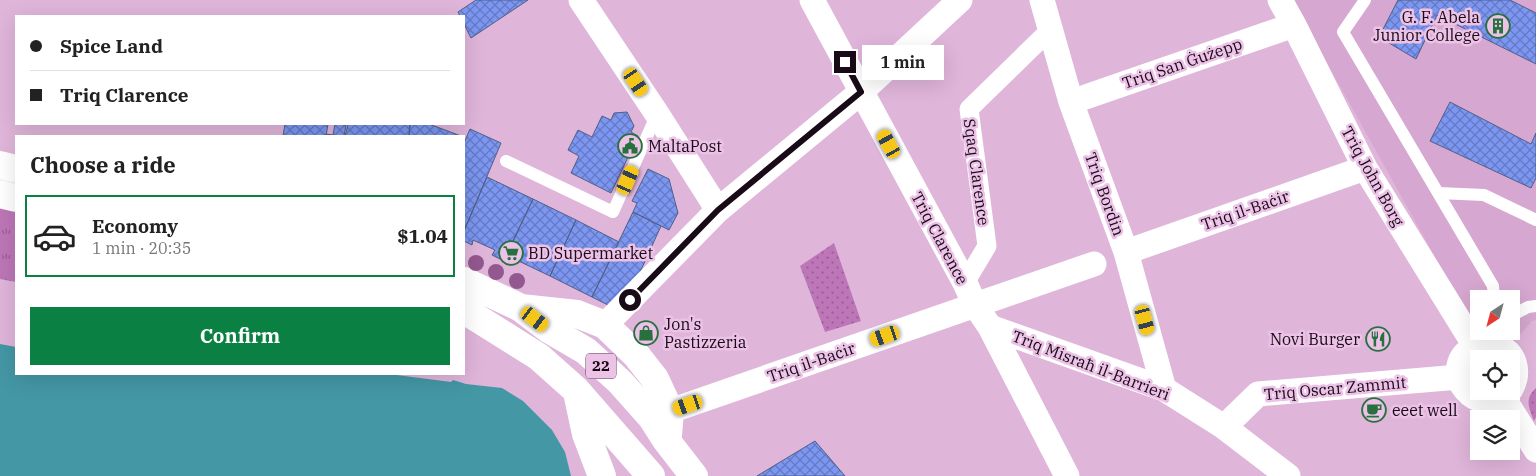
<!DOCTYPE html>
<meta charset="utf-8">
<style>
:root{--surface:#fff;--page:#f6f6f6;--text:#222;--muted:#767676;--line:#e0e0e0;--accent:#0b8043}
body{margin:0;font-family:"IBM Plex Serif",serif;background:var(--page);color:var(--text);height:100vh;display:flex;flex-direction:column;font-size:19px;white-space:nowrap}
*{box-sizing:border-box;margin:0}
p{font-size:16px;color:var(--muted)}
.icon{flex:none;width:28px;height:28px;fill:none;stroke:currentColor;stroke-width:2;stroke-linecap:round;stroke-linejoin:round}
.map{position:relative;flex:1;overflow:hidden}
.panel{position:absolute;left:15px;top:135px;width:450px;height:240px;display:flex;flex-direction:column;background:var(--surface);border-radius:0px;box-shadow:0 5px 20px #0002}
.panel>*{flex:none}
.top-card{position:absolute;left:15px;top:15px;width:450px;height:110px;border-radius:0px;box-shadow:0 5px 20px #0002;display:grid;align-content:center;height:110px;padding:0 15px;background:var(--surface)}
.needle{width:32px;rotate:216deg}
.fabs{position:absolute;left:1470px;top:290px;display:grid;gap:10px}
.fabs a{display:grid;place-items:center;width:50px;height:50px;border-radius:0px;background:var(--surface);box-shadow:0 5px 20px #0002;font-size:25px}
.end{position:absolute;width:22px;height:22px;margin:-11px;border:6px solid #180a17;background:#fff;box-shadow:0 0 0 2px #fff}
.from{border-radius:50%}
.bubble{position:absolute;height:35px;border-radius:0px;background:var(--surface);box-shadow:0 5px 20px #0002;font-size:16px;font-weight:700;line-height:35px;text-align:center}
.car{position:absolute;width:15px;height:30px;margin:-15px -8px;border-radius:6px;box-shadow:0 0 4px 1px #0007;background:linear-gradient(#f5c518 24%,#345 0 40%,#f5c518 0 76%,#345 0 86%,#f5c518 0)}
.top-card b{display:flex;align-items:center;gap:18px;height:48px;font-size:19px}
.top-card b+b{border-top:1px solid var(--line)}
.top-card i{width:12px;height:12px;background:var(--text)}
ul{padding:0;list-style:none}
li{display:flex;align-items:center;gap:15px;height:82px;margin:0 10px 8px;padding:0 5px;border:2px solid transparent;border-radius:0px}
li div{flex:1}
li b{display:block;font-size:19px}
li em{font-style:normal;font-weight:700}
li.on{border-color:var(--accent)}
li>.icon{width:45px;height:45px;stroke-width:1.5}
h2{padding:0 15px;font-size:22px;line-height:60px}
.action{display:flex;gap:10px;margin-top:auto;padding:10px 15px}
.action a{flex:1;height:58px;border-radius:0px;background:var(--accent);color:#fff;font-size:20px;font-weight:700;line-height:58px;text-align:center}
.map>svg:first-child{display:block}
.built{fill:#d6a7d0;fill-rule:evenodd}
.grass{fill:url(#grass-dots)}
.park{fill:url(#park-tufts)}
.water{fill:#4497a5}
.building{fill:url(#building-cross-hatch);stroke:#515f88}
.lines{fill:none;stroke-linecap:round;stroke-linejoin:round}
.service{stroke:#fff;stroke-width:12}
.pedestrian{stroke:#fff;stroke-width:19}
.minor{stroke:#fff;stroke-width:25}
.trunk{stroke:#fff;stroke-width:28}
.tree{fill:#93588f}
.route{stroke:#180a17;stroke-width:6}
.labels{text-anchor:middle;stroke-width:5;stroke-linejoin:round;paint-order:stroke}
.shield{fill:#ecc2e7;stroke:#584155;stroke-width:1}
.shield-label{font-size:15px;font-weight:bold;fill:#180a17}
.poi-label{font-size:16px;fill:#180a17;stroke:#ecc2e7;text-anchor:start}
.street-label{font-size:16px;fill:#180a17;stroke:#ecc2e7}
</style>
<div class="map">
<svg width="1536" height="476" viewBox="0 0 1536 476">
<defs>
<pattern id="grass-dots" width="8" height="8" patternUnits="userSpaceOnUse" patternTransform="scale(1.25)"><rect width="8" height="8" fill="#bd76b7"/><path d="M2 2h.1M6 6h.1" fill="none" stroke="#995f94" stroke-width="1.8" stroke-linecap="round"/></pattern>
<pattern id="park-tufts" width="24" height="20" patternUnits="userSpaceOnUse" patternTransform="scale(1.25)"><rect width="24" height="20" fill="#bd76b7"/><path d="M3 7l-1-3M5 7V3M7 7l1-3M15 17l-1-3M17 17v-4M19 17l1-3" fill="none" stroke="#995f94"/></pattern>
<pattern id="building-cross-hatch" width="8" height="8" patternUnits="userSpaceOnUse" patternTransform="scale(1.25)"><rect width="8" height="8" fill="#7c97f2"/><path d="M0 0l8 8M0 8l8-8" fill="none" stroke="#6579c3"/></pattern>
</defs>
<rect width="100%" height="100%" fill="#dfb5da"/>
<path class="built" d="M1292,0H1536V320L1532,321L1512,344L1479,336ZM1479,299H1511V331H1479Z"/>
<path class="grass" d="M834,243L861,321L825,332L800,266Z
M1536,388V417L1534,421C1529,408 1524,399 1536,388Z"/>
<path class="park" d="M0,200L16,204V282L0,279Z"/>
<path class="water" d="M0,344L16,347V374H389L451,382L453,380L466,384L502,388L523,401L552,430L565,452L571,476H0Z"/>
<path class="building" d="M476,0H528L471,38L464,24V16H460L458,12Z
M1398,0H1510L1536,13V64L1437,15L1416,59L1379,37Z
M1450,102L1531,144L1536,133V178L1531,188L1430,141Z
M627,112L634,126L631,132L638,136L611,193L571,173L579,156L568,150L578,130L592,137L602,116L611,120L614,113Z
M285,124H328L326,136H283Z
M335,124L346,125L344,136H326V134L333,135Z
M348,124H410L409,136H345Z
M410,124H429L461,136H409Z
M470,129L501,143L464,231V143Z
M648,169L669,179L678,213L669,230L633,212L637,203L632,201Z
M487,177L533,199L504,261L492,255L495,250L473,240L472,245L464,241V231Z
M533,199L576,220L550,276L506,255Z
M633,212L661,226L636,281L624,288L614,308L592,297Z
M576,220L619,242L592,297L550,276Z
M815,441L845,476H757Z"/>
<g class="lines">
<path class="service" d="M1365,0L1343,32L1493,286L1494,299
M506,161L613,212L657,114
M1438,193L1484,195L1536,220
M1511,316L1528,307L1536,306"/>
<path class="pedestrian" d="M965,283L987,246L969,109L1051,29"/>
<path class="minor" d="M581,0L657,114L718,210
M812,0L965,283L975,305L990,327L1067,476
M1042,0L1071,102L1126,252L1164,389
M1280,0L1294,25L1365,168L1475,346
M1071,102L1294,25
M1126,252L1365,168
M605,325L718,210L861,92L960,0
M990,327L1164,389L1224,427L1288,476
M1509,391C1477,422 1438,371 1471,349C1478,344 1487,342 1496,345C1516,352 1520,372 1511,389
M1503,397L1536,450
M670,411L1094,264
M1224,427L1258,394L1459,377"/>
<path class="trunk" d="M0,165L16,169
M0,194L16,198
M464,281L521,308L550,330L586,351L620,382L652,418L666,440L694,476
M521,308L577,314L605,325L637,356L655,379L670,411L668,435L666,440
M464,310L539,357L576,390L651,476
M577,392L586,434L602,476"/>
</g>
<g class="tree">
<circle cx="476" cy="263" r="8"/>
<circle cx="496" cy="272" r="8"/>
<circle cx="517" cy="281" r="8"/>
</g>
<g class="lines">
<path class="route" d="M630,300L718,210L861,92L845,62"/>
</g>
<defs>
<g id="building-ring" transform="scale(1.25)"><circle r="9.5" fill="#ecc2e7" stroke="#28703d" stroke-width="1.5"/><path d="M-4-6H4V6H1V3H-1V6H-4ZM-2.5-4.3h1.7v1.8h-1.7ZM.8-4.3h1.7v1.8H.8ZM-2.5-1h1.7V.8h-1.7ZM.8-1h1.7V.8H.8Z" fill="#28703d"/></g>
<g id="civic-ring" transform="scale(1.25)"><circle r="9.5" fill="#ecc2e7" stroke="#28703d" stroke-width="1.5"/><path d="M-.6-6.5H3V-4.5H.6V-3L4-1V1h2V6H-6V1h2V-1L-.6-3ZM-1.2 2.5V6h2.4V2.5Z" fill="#28703d"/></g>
<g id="supermarket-ring" transform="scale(1.25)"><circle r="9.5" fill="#ecc2e7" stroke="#28703d" stroke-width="1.5"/><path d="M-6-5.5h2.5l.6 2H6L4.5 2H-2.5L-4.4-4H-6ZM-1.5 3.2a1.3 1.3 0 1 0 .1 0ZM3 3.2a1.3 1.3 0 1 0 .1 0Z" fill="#28703d"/></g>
<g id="shop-ring" transform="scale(1.25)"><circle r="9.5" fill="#ecc2e7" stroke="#28703d" stroke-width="1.5"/><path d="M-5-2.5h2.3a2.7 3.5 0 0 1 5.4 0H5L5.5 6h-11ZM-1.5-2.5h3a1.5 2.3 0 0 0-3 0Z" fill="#28703d"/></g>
<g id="restaurant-ring" transform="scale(1.25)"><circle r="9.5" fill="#ecc2e7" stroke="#28703d" stroke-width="1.5"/><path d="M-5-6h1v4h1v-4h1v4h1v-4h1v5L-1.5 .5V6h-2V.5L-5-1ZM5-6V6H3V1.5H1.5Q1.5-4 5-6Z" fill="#28703d"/></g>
<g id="cafe-ring" transform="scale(1.25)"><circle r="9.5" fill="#ecc2e7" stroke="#28703d" stroke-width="1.5"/><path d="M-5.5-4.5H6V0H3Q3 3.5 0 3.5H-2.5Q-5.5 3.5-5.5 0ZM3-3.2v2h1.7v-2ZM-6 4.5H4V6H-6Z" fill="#28703d"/></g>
</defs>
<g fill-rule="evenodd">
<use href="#building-ring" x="1498" y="26"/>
<use href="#civic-ring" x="630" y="146"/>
<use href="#supermarket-ring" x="511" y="253"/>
<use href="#shop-ring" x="646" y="333"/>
<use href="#restaurant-ring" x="1378" y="339"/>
<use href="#cafe-ring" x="1374" y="410"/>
</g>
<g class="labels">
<rect class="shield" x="586" y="353.5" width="30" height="25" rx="4"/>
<g class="shield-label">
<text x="601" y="371">22</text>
</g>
<g class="poi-label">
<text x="1480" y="23" text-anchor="end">G. F. Abela<tspan x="1480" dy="18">Junior College</tspan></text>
<text x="648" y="152">MaltaPost</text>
<text x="528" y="259">BD Supermarket</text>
<text x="664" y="330">Jon's<tspan x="664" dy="18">Pastizzeria</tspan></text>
<text x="1360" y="345" text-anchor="end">Novi Burger</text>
<text x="1392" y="416">eeet well</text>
</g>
<g class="street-label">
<text transform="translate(1182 63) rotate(-19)" y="6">Triq San Ġużepp</text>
<text transform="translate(977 172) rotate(82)" y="6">Sqaq Clarence</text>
<text transform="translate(1373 176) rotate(61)" y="6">Triq John Borg</text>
<text transform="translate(1105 194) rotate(70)" y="6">Triq Bordin</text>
<text transform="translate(1245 210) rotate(-19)" y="6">Triq il-Baċir</text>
<text transform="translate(940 238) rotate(62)" y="6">Triq Clarence</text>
<text transform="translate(811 362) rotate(-19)" y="6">Triq il-Baċir</text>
<text transform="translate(1091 365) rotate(21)" y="6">Triq Misraħ il-Barrieri</text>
<text transform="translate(1335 388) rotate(-5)" y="6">Triq Oscar Zammit</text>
</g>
</g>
</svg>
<div class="fabs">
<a><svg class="needle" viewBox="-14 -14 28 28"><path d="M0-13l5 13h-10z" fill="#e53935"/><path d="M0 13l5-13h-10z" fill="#767676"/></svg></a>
<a><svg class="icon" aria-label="locate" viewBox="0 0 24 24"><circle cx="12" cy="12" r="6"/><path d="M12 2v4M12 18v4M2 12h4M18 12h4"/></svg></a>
<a><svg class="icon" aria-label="layers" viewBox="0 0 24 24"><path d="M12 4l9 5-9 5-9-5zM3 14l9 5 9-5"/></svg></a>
</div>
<i class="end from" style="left:630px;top:300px"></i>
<i class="end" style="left:845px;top:62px"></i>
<div class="bubble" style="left:862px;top:45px;width:82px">1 min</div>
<i class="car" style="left:636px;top:82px;rotate:146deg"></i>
<i class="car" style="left:889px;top:144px;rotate:331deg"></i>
<i class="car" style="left:628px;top:180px;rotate:24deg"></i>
<i class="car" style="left:535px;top:319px;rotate:127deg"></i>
<i class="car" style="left:1145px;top:320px;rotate:165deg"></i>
<i class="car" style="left:885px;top:336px;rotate:251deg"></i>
<i class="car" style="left:688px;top:405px;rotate:251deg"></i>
<div class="top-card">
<b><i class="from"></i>Spice Land</b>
<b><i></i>Triq Clarence</b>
</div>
<section class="panel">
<h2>Choose a ride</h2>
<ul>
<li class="on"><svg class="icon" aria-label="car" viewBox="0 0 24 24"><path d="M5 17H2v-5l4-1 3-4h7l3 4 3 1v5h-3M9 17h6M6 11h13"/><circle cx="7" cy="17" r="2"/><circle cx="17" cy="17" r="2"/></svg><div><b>Economy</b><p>1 min · 20:35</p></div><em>$1.04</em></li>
</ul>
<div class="action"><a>Confirm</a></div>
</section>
</div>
